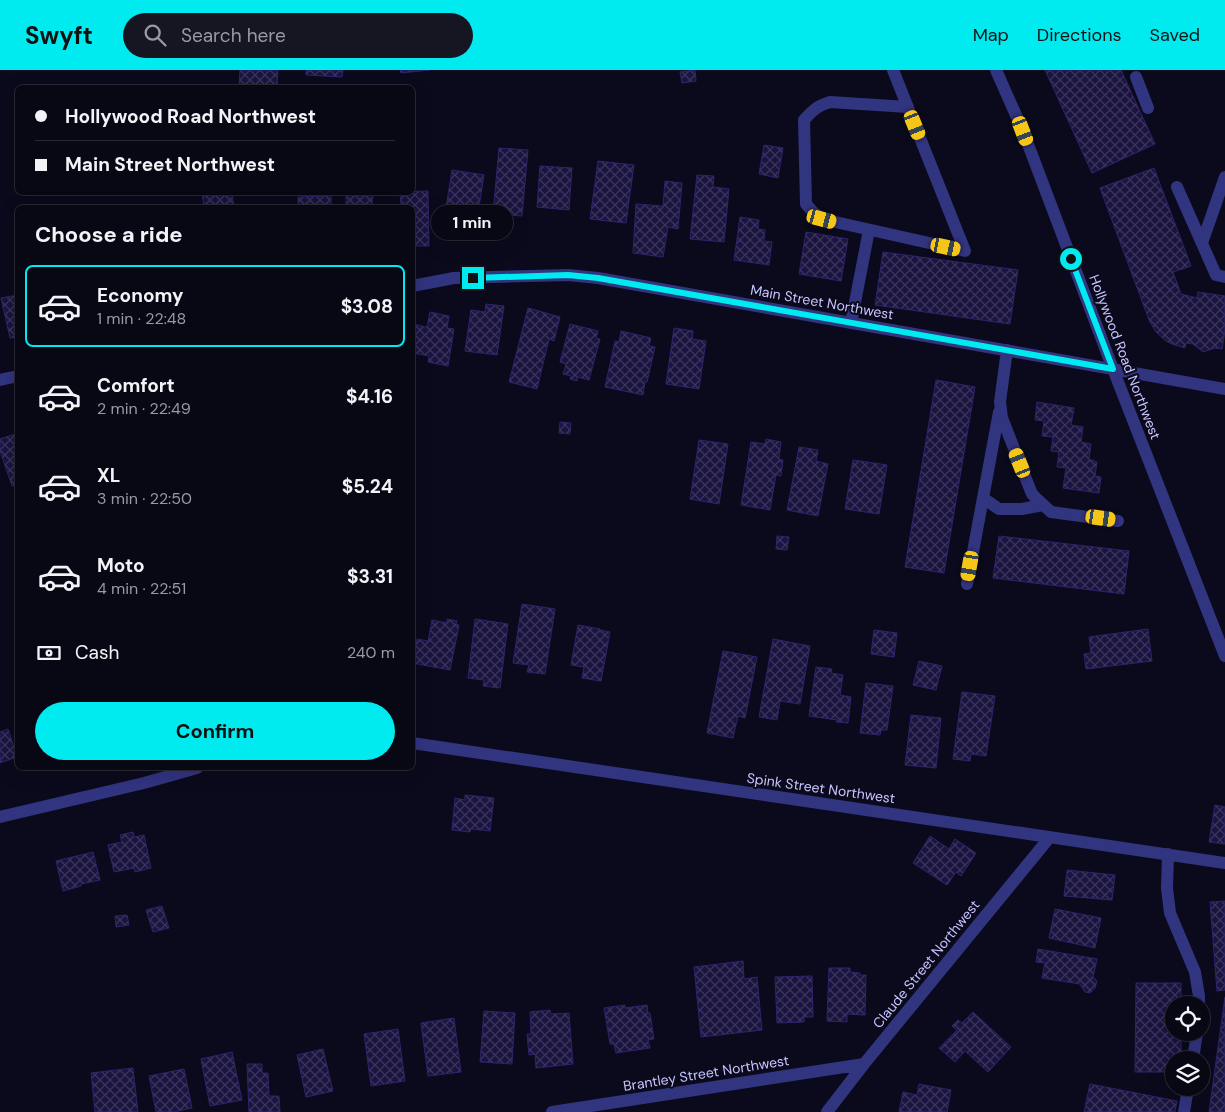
<!DOCTYPE html>
<meta charset="utf-8">
<style>
:root{--surface:#080815;--page:#161622;--text:#f1f3f6;--muted:#989aa0;--line:#292934;--accent:#00ebf0}
body{margin:0;font-family:"DM Sans",sans-serif;background:var(--page);color:var(--text);height:100vh;display:flex;flex-direction:column;font-size:19px;white-space:nowrap}
*{box-sizing:border-box;margin:0}
p{font-size:16px;color:var(--muted)}
.icon{flex:none;width:28px;height:28px;fill:none;stroke:currentColor;stroke-width:2;stroke-linecap:round;stroke-linejoin:round}
.map{position:relative;flex:1;overflow:hidden}
.details{position:absolute;left:15px;top:135px;width:400px;height:565px;display:flex;flex-direction:column;background:var(--surface);border-radius:8px;box-shadow:0 5px 20px #0002,0 0 0 1px var(--line)}
.details>*{flex:none}
.banner{position:absolute;left:15px;top:15px;width:400px;height:110px;border-radius:8px;box-shadow:0 5px 20px #0002,0 0 0 1px var(--line);display:grid;align-content:center;height:110px;padding:0 20px;background:var(--surface)}
.buttons{position:absolute;left:1165px;top:926px;display:grid;gap:10px}
.buttons a{display:grid;place-items:center;width:45px;height:45px;border-radius:50%;background:var(--surface);box-shadow:0 5px 20px #0002,0 0 0 1px var(--line);font-size:25px}
.end{position:absolute;width:22px;height:22px;margin:-11px;border:6px solid #00ebf0;background:#111;box-shadow:0 0 0 2px #111}
.from{border-radius:50%}
.bubble{position:absolute;height:35px;border-radius:18px;background:var(--surface);box-shadow:0 5px 20px #0002,0 0 0 1px var(--line);font-size:16px;font-weight:700;line-height:35px;text-align:center}
.car{position:absolute;width:15px;height:30px;margin:-15px -8px;border-radius:6px;box-shadow:0 0 4px 1px #0007;background:linear-gradient(#f5c518 24%,#345 0 40%,#f5c518 0 76%,#345 0 86%,#f5c518 0)}
.banner b{display:flex;align-items:center;gap:18px;height:48px;font-size:19px}
.banner b+b{border-top:1px solid var(--line)}
.banner i{width:12px;height:12px;background:var(--text)}
ul{padding:0;list-style:none}
li{display:flex;align-items:center;gap:15px;height:82px;margin:0 10px 8px;padding:0 10px;border:2px solid transparent;border-radius:8px}
li div{flex:1}
li b{display:block;font-size:19px}
li em{font-style:normal;font-weight:700}
li.current{border-color:var(--accent)}
li>.icon{width:45px;height:45px;stroke-width:1.5}
h2{padding:0 20px;font-size:22px;line-height:60px}
.pay{display:flex;align-items:center;gap:12px;height:55px;padding:0 20px;font-size:19px}
.pay p{margin-inline-start:auto}
.button{display:flex;gap:10px;margin-top:auto;padding:10px 20px}
.button a{flex:1;height:58px;border-radius:30px;background:var(--accent);color:#111;font-size:20px;font-weight:700;line-height:58px;text-align:center}
header{display:flex;align-items:center;gap:30px;box-sizing:border-box;height:70px;padding:0 25px;background:var(--accent);color:#111}
header strong{font-size:24px}
nav{display:flex;gap:28px;margin-inline-start:auto;font-size:18px}
.search{width:350px;height:45px;background:var(--page);display:flex;align-items:center;gap:12px;box-sizing:border-box;padding:0 18px;border-radius:28px;color:var(--muted);font-size:19px}
.map>svg:first-child{display:block}
.building{fill:url(#building-cross-hatch);stroke:#2d246d}
.lines{fill:none;stroke-linecap:round;stroke-linejoin:round}
.minor{stroke:#31347f;stroke-width:12}
.route{stroke:#00ebf0;stroke-width:6}
.labels{text-anchor:middle;stroke-width:4;stroke-linejoin:round;paint-order:stroke}
.street-label{font-size:14px;fill:#c7c5ff;stroke:#0b0a1c}
</style>
<header>
<strong>Swyft</strong>
<div class="search"><svg class="icon" aria-label="search" viewBox="0 0 24 24"><circle cx="10" cy="10" r="6"/><path d="M15 15l6 6"/></svg>Search here</div>
<nav><a>Map</a><a>Directions</a><a>Saved</a></nav>
</header>
<div class="map">
<svg width="1225" height="1042" viewBox="0 0 1225 1042">
<defs>
<pattern id="building-cross-hatch" width="8" height="8" patternUnits="userSpaceOnUse" patternTransform="scale(1.25)"><rect width="8" height="8" fill="#1a143f"/><path d="M0 0l8 8M0 8l8-8" fill="none" stroke="#3a355c"/></pattern>
</defs>
<rect width="100%" height="100%" fill="#0b0a1c"/>
<path class="building" d="M240,0H278L277,18H239Z
M306,0H343L342,7L306,5Z
M400,0H430L401,3Z
M695,0L696,11L682,13L680,2Z
M1045,0H1121L1155,74L1092,103Z
M764,75L783,78L778,108L759,104Z
M499,78L528,80L522,146L493,144Z
M598,91L634,95L626,153L590,149Z
M540,96L572,98L569,140L537,137Z
M1154,98L1191,196L1173,202L1181,224L1197,228L1198,222L1225,226V261L1222,279L1215,278L1203,282L1193,274L1186,273L1185,278L1172,274L1166,271L1156,262L1149,250L1100,118Z
M452,100L484,105L477,149L445,144Z
M697,105L714,106L713,117L729,119L724,172L690,169Z
M665,111L682,113L678,159L668,157L663,187L633,183L636,134L663,136Z
M428,121L429,176H412V138H397V135H401L400,122Z
M202,122H232L234,138H204Z
M346,123L373,125L372,135L378,136V138H346Z
M324,124H331V138H298V127L324,126Z
M740,147L759,150L758,159L765,160L764,171L772,172L769,195L734,190Z
M806,162L848,169L841,211L799,204Z
M883,182L1018,200L1010,254L875,235Z
M18,225V267L10,268L1,228Z
M486,234L504,236L497,285L465,281L471,240L485,242Z
M528,238L560,247L554,271L549,269L537,319L509,312Z
M430,242L449,246L447,258L454,259L448,296L428,292L429,286L412,283L413,254L427,257Z
M570,254L598,261L596,268L600,269L589,310L578,307L577,311L570,309L571,306L563,304L566,294L560,292Z
M674,258L693,261L692,269L706,271L699,319L666,314Z
M621,261L651,268L649,276L655,277L647,312H645L643,325L605,317L615,271L619,272Z
M936,310L975,317L944,503L905,497Z
M1037,332L1074,338L1071,355L1083,357L1081,372L1091,374L1089,389L1097,392L1095,406L1101,407L1099,423L1063,418L1066,398L1057,397L1059,382L1051,381L1053,367L1042,366L1044,351L1035,350Z
M560,352L571,353L570,364L559,363Z
M18,363V414L12,416L0,381V369Z
M766,369L781,372L779,389L783,390L781,406L776,405L770,440L741,435L751,372L765,374Z
M699,370L728,374L719,434L690,429Z
M799,377L818,380L816,391L828,394L818,446L787,440Z
M853,390L887,395L879,444L845,439Z
M777,466L789,467L787,480L776,479Z
M999,466L1129,481L1124,524L993,508Z
M522,534L555,539L545,604L527,602L529,595L513,593Z
M447,549L457,551L456,554L459,555L450,600L412,593L417,569L428,571L432,550L447,553Z
M475,549L508,554L500,618L483,616L484,610L468,608Z
M578,555L600,559V560L610,562L601,611L582,608L584,597L571,595Z
M1148,559L1152,591L1086,599L1084,584L1091,583L1089,567Z
M874,560L897,563L894,587L871,584Z
M773,569L810,576L800,634L780,631L777,650L759,647Z
M723,581L757,587L745,648L738,646L733,668L707,663Z
M919,591L942,596L936,620L913,615Z
M816,597L832,599L831,603L843,605L840,625L851,627L848,653L836,652L837,650L809,646Z
M866,613L893,616L887,660H881L880,665L860,663Z
M962,622L995,626L986,686L971,684L970,691L953,689Z
M911,645L941,648L936,698L905,695Z
M8,659L17,687L0,693V662Z
M465,725L494,728L490,761L471,759L470,762L452,760L455,728L465,730Z
M1215,735L1225,737V774L1209,772Z
M133,762L134,767L144,765L151,798L135,802L134,798L114,802L108,775L122,772L120,765Z
M930,766L949,779L955,769L976,783L961,806L956,802L947,815L913,793Z
M93,782L100,810L81,814V816L63,821L56,791Z
M1067,800L1115,805L1112,830L1064,826Z
M1225,831V920L1217,921L1210,832Z
M162,836L169,858L153,862L146,840Z
M1055,839L1101,848L1095,878L1049,868Z
M127,845L129,855L116,857L115,846Z
M1038,879L1097,889L1093,907L1097,911L1095,918L1090,923L1085,922L1080,914L1042,908L1045,893L1036,892Z
M743,891L744,909L757,907L762,960L701,967L694,897Z
M829,898H850V902L860,903L859,905H866L865,945L847,944V952L827,951Z
M812,906L813,947H804V952L777,953L775,907Z
M1136,913H1181V935H1174V962H1181V990H1174V1002H1135Z
M1225,927V1042H1209Z
M625,935V938L647,935L648,943H650L654,969L648,970L650,978L616,983L614,974H610L604,938Z
M550,940L551,944L569,943L573,994L536,998L535,984L529,985L527,964H531L530,942Z
M484,941L515,943L512,994L480,992Z
M973,942L1011,977L988,1002L965,981L955,992L939,978L957,960L952,956L958,950L962,953Z
M454,948L461,1002L428,1006L421,953Z
M398,959L405,1011L371,1016L364,964Z
M323,979L333,1021L306,1027L297,985Z
M232,982L242,1030L210,1036L201,989Z
M247,994H262V1003H268L269,1026H279L280,1042H249Z
M133,998L138,1042H95L91,1003Z
M184,999L192,1038L174,1042H156L149,1006Z
M919,1014L951,1020L947,1042H899L903,1022L917,1025Z
M1090,1014L1177,1031L1175,1042H1084Z"/>
<g class="lines">
<path class="minor" d="M893,0L965,181L822,149L813,142L806,134L804,50C813,40 817,36 830,32L908,37
M996,0L1023,61L1113,299L1225,586
M1136,7L1148,38
M1177,117L1216,205L1225,207
M1202,173L1225,107
M412,216L454,208L568,205L598,208L1225,319
M851,253L869,160
M1007,280L1000,332L1002,348L1032,424L1038,430L1051,442L1118,451
M0,310L18,306
M983,428L999,439H1022L1043,435
M967,514L999,342
M412,673L1225,793
M0,747L144,713L197,698
M1168,784L1167,818L1170,843L1195,902L1199,926V935
M1193,990L1197,962
M552,1042L864,994
M827,1042L864,994L1050,767
M1184,1042L1188,1018"/>
</g>
<g class="lines">
<path class="route" d="M473,208L568,205L598,208L1113,299L1071,189"/>
</g>
<g class="labels">
<g class="street-label">
<text transform="translate(822 232) rotate(10)" y="5">Main Street Northwest</text>
<text transform="translate(1125 287) rotate(69)" y="5">Hollywood Road Northwest</text>
<text transform="translate(821 718) rotate(8)" y="5">Spink Street Northwest</text>
<text transform="translate(926 894) rotate(-51)" y="5">Claude Street Northwest</text>
<text transform="translate(706 1003) rotate(-9)" y="5">Brantley Street Northwest</text>
</g>
</g>
</svg>
<div class="buttons">
<a><svg class="icon" aria-label="locate" viewBox="0 0 24 24"><circle cx="12" cy="12" r="6"/><path d="M12 2v4M12 18v4M2 12h4M18 12h4"/></svg></a>
<a><svg class="icon" aria-label="layers" viewBox="0 0 24 24"><path d="M12 4l9 5-9 5-9-5zM3 14l9 5 9-5"/></svg></a>
</div>
<i class="end from" style="left:1071px;top:189px"></i>
<i class="end" style="left:473px;top:208px"></i>
<div class="bubble" style="left:431px;top:135px;width:82px">1 min</div>
<i class="car" style="left:915px;top:55px;rotate:158deg"></i>
<i class="car" style="left:1023px;top:61px;rotate:159deg"></i>
<i class="car" style="left:822px;top:149px;rotate:105deg"></i>
<i class="car" style="left:946px;top:177px;rotate:102deg"></i>
<i class="car" style="left:1020px;top:393px;rotate:338deg"></i>
<i class="car" style="left:1101px;top:448px;rotate:98deg"></i>
<i class="car" style="left:970px;top:496px;rotate:190deg"></i>
<div class="banner">
<b><i class="from"></i>Hollywood Road Northwest</b>
<b><i></i>Main Street Northwest</b>
</div>
<section class="details">
<h2>Choose a ride</h2>
<ul>
<li class="current"><svg class="icon" aria-label="car" viewBox="0 0 24 24"><path d="M5 17H2v-5l4-1 3-4h7l3 4 3 1v5h-3M9 17h6M6 11h13"/><circle cx="7" cy="17" r="2"/><circle cx="17" cy="17" r="2"/></svg><div><b>Economy</b><p>1 min · 22:48</p></div><em>$3.08</em></li>
<li><svg class="icon" aria-label="car" viewBox="0 0 24 24"><path d="M5 17H2v-5l4-1 3-4h7l3 4 3 1v5h-3M9 17h6M6 11h13"/><circle cx="7" cy="17" r="2"/><circle cx="17" cy="17" r="2"/></svg><div><b>Comfort</b><p>2 min · 22:49</p></div><em>$4.16</em></li>
<li><svg class="icon" aria-label="car" viewBox="0 0 24 24"><path d="M5 17H2v-5l4-1 3-4h7l3 4 3 1v5h-3M9 17h6M6 11h13"/><circle cx="7" cy="17" r="2"/><circle cx="17" cy="17" r="2"/></svg><div><b>XL</b><p>3 min · 22:50</p></div><em>$5.24</em></li>
<li><svg class="icon" aria-label="car" viewBox="0 0 24 24"><path d="M5 17H2v-5l4-1 3-4h7l3 4 3 1v5h-3M9 17h6M6 11h13"/><circle cx="7" cy="17" r="2"/><circle cx="17" cy="17" r="2"/></svg><div><b>Moto</b><p>4 min · 22:51</p></div><em>$3.31</em></li>
</ul>
<div class="pay"><svg class="icon" aria-label="cash" viewBox="0 0 24 24"><path d="M3 7h18v10H3z"/><circle cx="12" cy="12" r="2"/></svg>Cash<p>240 m</p></div>
<div class="button"><a>Confirm</a></div>
</section>
</div>
